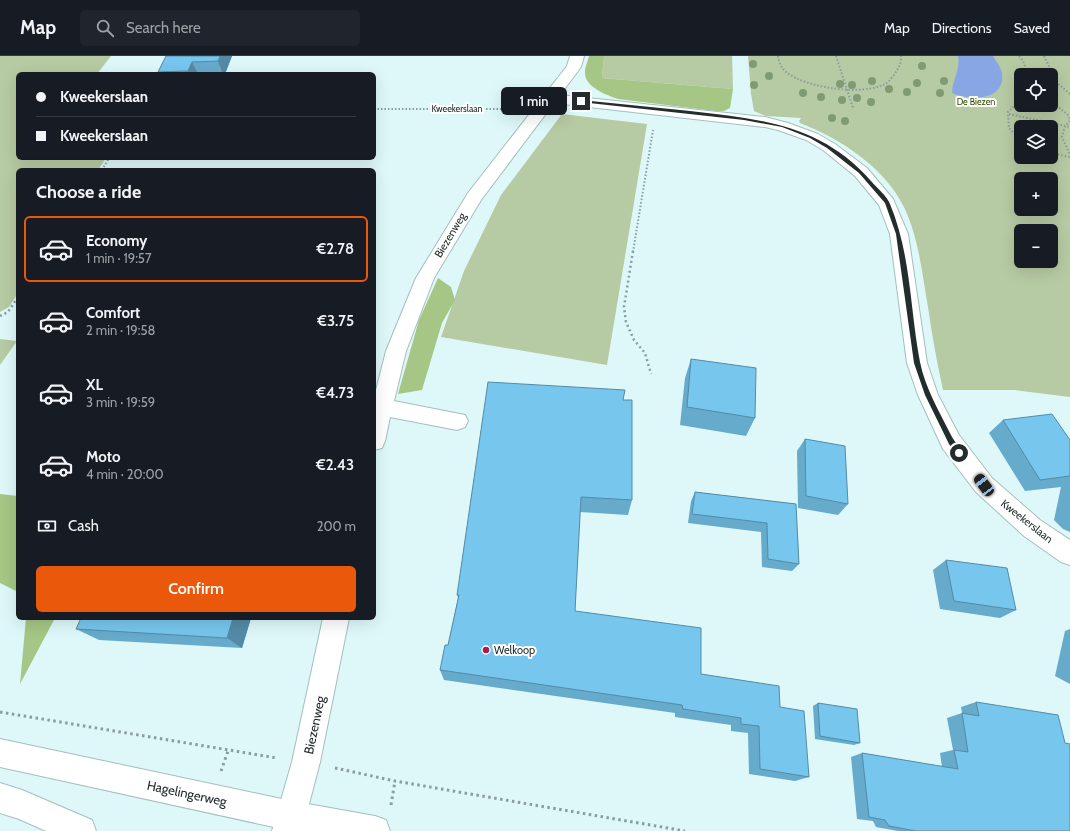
<!DOCTYPE html>
<meta charset="utf-8">
<style>
:root{--surface:#171b24;--page:#20242c;--text:#f1f3f6;--muted:#9ea1a6;--line:#363941;--accent:#ea580c}
body{margin:0;font-family:Cabin,sans-serif;background:var(--page);color:var(--text);height:100vh;display:flex;flex-direction:column;font-size:15px;white-space:nowrap}
*{box-sizing:border-box;margin:0}
p{font-size:13px;color:var(--muted)}
.icon{flex:none;width:22px;height:22px;fill:none;stroke:currentColor;stroke-width:2;stroke-linecap:round;stroke-linejoin:round}
.map{position:relative;flex:1;overflow:hidden}
.drawer{position:absolute;left:16px;top:112px;width:360px;height:452px;display:flex;flex-direction:column;background:var(--surface);border-radius:6px;box-shadow:0 4px 16px #0002}
.drawer>*{flex:none}
.guide{position:absolute;left:16px;top:16px;width:360px;height:88px;border-radius:6px;box-shadow:0 4px 16px #0002;display:grid;align-content:center;height:88px;padding:0 20px;background:var(--surface)}
.fabs{position:absolute;left:1014px;top:12px;display:grid;gap:8px}
.fabs a{display:grid;place-items:center;width:44px;height:44px;border-radius:6px;background:var(--surface);box-shadow:0 4px 16px #0002;font-size:20px}
.end{position:absolute;width:18px;height:18px;margin:-9px;border:5px solid #232d2d;background:#fff;box-shadow:0 0 0 2px #fff}
.from{border-radius:50%}
.bubble{position:absolute;height:28px;border-radius:6px;background:var(--surface);box-shadow:0 4px 16px #0002;font-size:13px;font-weight:600;line-height:28px;text-align:center}
.car{position:absolute;width:12px;height:24px;margin:-12px -6px;border-radius:5px;box-shadow:0 0 3px 1px #0007;background:linear-gradient(#222 24%,#8ab4d8 0 40%,#222 0 76%,#8ab4d8 0 86%,#222 0)}
.guide b{display:flex;align-items:center;gap:14px;height:38px;font-size:15px}
.guide b+b{border-top:1px solid var(--line)}
.guide i{width:10px;height:10px;background:var(--text)}
ul{padding:0;list-style:none}
li{display:flex;align-items:center;gap:12px;height:66px;margin:0 8px 6px;padding:0 12px;border:2px solid transparent;border-radius:6px}
li div{flex:1}
li b{display:block;font-size:15px}
li em{font-style:normal;font-weight:600}
li.current{border-color:var(--accent)}
li>.icon{width:36px;height:36px;stroke-width:1.5}
h2{padding:0 20px;font-size:18px;line-height:48px}
.pay{display:flex;align-items:center;gap:10px;height:44px;padding:0 20px;font-size:15px}
.pay p{margin-inline-start:auto}
.cta{display:flex;gap:8px;margin-top:auto;padding:8px 20px}
.cta a{flex:1;height:46px;border-radius:6px;background:var(--accent);color:#fff;font-size:16px;font-weight:600;line-height:46px;text-align:center}
header{display:flex;align-items:center;gap:24px;box-sizing:border-box;height:56px;padding:0 20px;background:var(--surface);border-bottom:1px solid var(--line)}
header strong{font-size:19px}
nav{display:flex;gap:22px;margin-inline-start:auto;font-size:14px}
.search{width:280px;height:36px;background:var(--page);display:flex;align-items:center;gap:10px;box-sizing:border-box;padding:0 14px;border-radius:6px;color:var(--muted);font-size:15px}
.map>svg:first-child{display:block}
.green{fill:#b6caa3;fill-rule:evenodd}
.forest{fill:#a5c684}
.water{fill:#89a6e4}
.lines{fill:none;stroke-linecap:round;stroke-linejoin:round}
.minor-casing{stroke:#a4bebe;stroke-width:2}
.major-casing{stroke:#a4bebe;stroke-width:2}
.path-far2{stroke:#8a9c9d;stroke-width:2;stroke-dasharray:1.5 2;stroke-linecap:butt}
.path-far1{stroke:#8a9c9d;stroke-width:2.5;stroke-dasharray:2 3;stroke-linecap:butt}
.path{stroke:#8a9c9d;stroke-width:3;stroke-dasharray:2.5 3.5;stroke-linecap:butt}
.minor{fill:#fff;fill-rule:evenodd}
.major{fill:#fff;fill-rule:evenodd}
.tree{fill:#809b73}
.wall{fill:#6ac}
.shaded-wall{fill:#538ba6}
.building{fill:#77c6ed;stroke:#538ba6}
.route{fill:#232d2d}
.poi-dot{fill:#ac1b50;stroke:#fff;stroke-width:1.5}
.labels{text-anchor:middle;stroke-width:4;stroke-linejoin:round;paint-order:stroke}
.far-park-label{font-size:9px;fill:#334f06;stroke:#fff}
.far-street-label{font-size:9px;fill:#232d2d;stroke:#fff}
.street-label{font-size:11px;fill:#232d2d;stroke:#fff}
.poi-label{font-size:11px;fill:#232d2d;stroke:#fff;text-anchor:start}
.near-street-label{font-size:13px;fill:#232d2d;stroke:#fff}
</style>
<header>
<strong>Map</strong>
<div class="search"><svg class="icon" aria-label="search" viewBox="0 0 24 24"><circle cx="10" cy="10" r="6"/><path d="M15 15l6 6"/></svg>Search here</div>
<nav><a>Map</a><a>Directions</a><a>Saved</a></nav>
</header>
<div class="map">
<svg width="1070" height="775" viewBox="0 0 1070 775">
<rect width="100%" height="100%" fill="#def8f9"/>
<path class="green" d="M0,0H111L97,18H18V102H106L98,114H18V237L9,251L0,256Z
M604,0H732L733,33L602,22Z
M748,0H1070V341L1015,334H943C937,307 932,279 928,251C922,217 919,183 904,151C884,111 841,83 800,67L799,65L801,62L766,60L754,55L751,38ZM1021,19H1051V49H1021ZM1021,71H1051V101H1021ZM1021,123H1051V153H1021ZM1021,175H1051V205H1021Z
M562,58L647,68L607,309L441,281L464,215L501,139Z
M0,283L17,285L0,309Z"/>
<path class="forest" d="M589,0H604L602,22L733,33L730,52L724,55H715L618,43C607,39 584,31 585,16C585,11 588,5 589,0Z
M438,222L451,231L455,244L442,267L422,334L398,338L419,264Z
M0,438L18,440V536L0,527Z
M26,562H55L20,628Z"/>
<path class="water" d="M958,0H993C996,5 1001,11 1002,17C1006,45 970,45 952,37C952,24 961,13 958,0Z"/>
<g class="lines">
<g class="minor-casing">
<path id="minor" d="M570,0H584L581,11L560,39L765,61L788,67L818,78L835,88L867,112L893,143L908,178L927,307L938,339L959,379L992,422L1040,464L1070,484V509L1061,506L1024,480L976,436L943,393L918,339L907,307L890,178L879,149L855,120L823,94L806,84L778,74L765,71L554,47L481,144L434,222L406,295L394,345L465,359L468,365L465,371L457,374L390,361L385,385L382,392L374,394V342L386,295L416,222L468,137L567,10Z
M323,562H349L320,706L302,775H272L292,706Z"/>
</g>
<g class="major-casing">
<path id="major" d="M0,683L291,745L375,760L386,764L390,775H292L0,711Z
M0,727L22,734L92,764L96,775H46L19,763L0,757Z"/>
</g>
<path class="path-far2" d="M778,0C779,6 781,12 786,16C806,32 862,40 885,28C890,25 894,19 897,14C900,10 901,6 901,0
M836,0L853,52
M1019,0L1023,5L1028,19
M1044,0L1057,27L1070,38
M1021,43L1008,56L1009,72L1021,85
M1051,45L1067,58L1070,63
M374,53H513
M1009,58L1070,71
M1070,65L1065,70L1062,81L1070,99
M1051,97L1070,101
M102,114L109,102
M633,196L653,74"/>
<path class="path-far1" d="M633,195L624,251L626,266L634,284L645,297L651,318
M0,260L8,256L18,241"/>
<path class="path" d="M0,656L277,702
M335,712L395,725L685,775
M221,715L228,695
M391,749L395,725"/>
<use href="#minor" class="minor"/>
<use href="#major" class="major"/>
</g>
<g class="tree">
<circle cx="753" cy="8" r="4"/>
<circle cx="922" cy="10" r="4"/>
<circle cx="769" cy="20" r="4"/>
<circle cx="872" cy="25" r="4"/>
<circle cx="944" cy="25" r="4"/>
<circle cx="917" cy="27" r="4"/>
<circle cx="840" cy="28" r="4"/>
<circle cx="754" cy="29" r="4"/>
<circle cx="852" cy="29" r="4"/>
<circle cx="889" cy="33" r="4"/>
<circle cx="907" cy="36" r="4"/>
<circle cx="803" cy="37" r="4"/>
<circle cx="940" cy="37" r="4"/>
<circle cx="821" cy="41" r="4"/>
<circle cx="857" cy="42" r="4"/>
<circle cx="842" cy="44" r="4"/>
<circle cx="871" cy="46" r="4"/>
<circle cx="832" cy="62" r="4"/>
<circle cx="845" cy="65" r="4"/>
</g>
<path class="wall" d="M166,0H232L225,18H159L158,16Z
M691,303L755,362L746,380L680,369L685,322Z
M623,344L632,444L628,459L580,456L575,555L701,618L780,651L809,721L795,725L749,718L748,677L731,675V669L675,661V657L444,624L440,614L448,589L458,542L457,539Z
M1003,364L1070,384V476L1063,473L1054,464L1061,431L1025,435L989,377Z
M805,383L848,448L838,459L798,452L797,395Z
M695,436L796,448L799,508L792,515L762,511L761,476L688,467L691,445Z
M946,504L1016,554L1000,562L940,553L933,514Z
M251,562L242,592L99,584L76,573Z
M1070,573V628L1055,620L1065,575Z
M976,646L1070,775H898L876,771L873,765L857,763L851,701L862,697L942,711L940,697L953,694L947,662L962,657L961,651Z
M818,647L860,687L854,689L815,683L813,650Z"/>
<path class="shaded-wall" d="M220,0H232L225,18H223L218,5Z
M192,6L198,18H189L188,15Z
M233,562H251L242,592L227,582Z"/>
<path class="building" d="M166,0H220L218,5L192,6L188,15L158,16Z
M691,303L756,312L755,362L687,351Z
M488,326L625,334L623,344H632V444L581,441L575,555L701,572V618L779,630L780,651L804,655L809,721L760,713L759,670L741,668V662L683,653L682,649L440,614L445,589H448L459,539H457Z
M1052,358L1070,384V420L1040,424L1003,364Z
M805,383L845,390L848,448L806,440Z
M695,436L796,448L799,508L768,503L767,467L692,458Z
M946,504L1007,512L1016,554L954,545Z
M81,562H233L227,582L76,573Z
M976,646L1058,659L1065,687L1070,688V775H916L889,770L885,764L869,761L862,697L958,713L954,694L968,696L962,657L979,660Z
M818,647L857,653L860,687L820,680Z"/>
<path class="route" d="M581,44C617,48 654,51 690,55C760,63 821,68 871,125C877,132 887,140 890,148C911,198 910,254 920,306C925,332 940,357 952,381C955,387 963,393 962,399H957L949,388L925,339L914,307L896,178L885,147L859,117L827,92L810,82L782,71L744,64L580,46Z"/>
<circle class="poi-dot" cx="486" cy="594" r="4"/>
<g class="labels">
<g class="far-park-label">
<text x="976" y="49">De Biezen</text>
</g>
<g class="far-street-label">
<text x="457" y="56">Kweekerslaan</text>
</g>
<g class="street-label">
<text transform="translate(450 179) rotate(-59)" y="4">Biezenweg</text>
<text transform="translate(1027 465) rotate(38)" y="4">Kweekerslaan</text>
</g>
<g class="poi-label">
<text x="494" y="598">Welkoop</text>
</g>
<g class="near-street-label">
<text transform="translate(314 669) rotate(-78)" y="5">Biezenweg</text>
<text transform="translate(187 737) rotate(12)" y="5">Hagelingerweg</text>
</g>
</g>
</svg>
<div class="fabs">
<a><svg class="icon" aria-label="locate" viewBox="0 0 24 24"><circle cx="12" cy="12" r="6"/><path d="M12 2v4M12 18v4M2 12h4M18 12h4"/></svg></a>
<a><svg class="icon" aria-label="layers" viewBox="0 0 24 24"><path d="M12 4l9 5-9 5-9-5zM3 14l9 5 9-5"/></svg></a>
<a>+</a>
<a>−</a>
</div>
<i class="end from" style="left:959px;top:397px"></i>
<i class="end" style="left:581px;top:45px"></i>
<div class="bubble" style="left:501px;top:31px;width:66px">1 min</div>
<i class="car" style="left:984px;top:429px;rotate:323deg"></i>
<div class="guide">
<b><i class="from"></i>Kweekerslaan</b>
<b><i></i>Kweekerslaan</b>
</div>
<section class="drawer">
<h2>Choose a ride</h2>
<ul>
<li class="current"><svg class="icon" aria-label="car" viewBox="0 0 24 24"><path d="M5 17H2v-5l4-1 3-4h7l3 4 3 1v5h-3M9 17h6M6 11h13"/><circle cx="7" cy="17" r="2"/><circle cx="17" cy="17" r="2"/></svg><div><b>Economy</b><p>1 min · 19:57</p></div><em>€2.78</em></li>
<li><svg class="icon" aria-label="car" viewBox="0 0 24 24"><path d="M5 17H2v-5l4-1 3-4h7l3 4 3 1v5h-3M9 17h6M6 11h13"/><circle cx="7" cy="17" r="2"/><circle cx="17" cy="17" r="2"/></svg><div><b>Comfort</b><p>2 min · 19:58</p></div><em>€3.75</em></li>
<li><svg class="icon" aria-label="car" viewBox="0 0 24 24"><path d="M5 17H2v-5l4-1 3-4h7l3 4 3 1v5h-3M9 17h6M6 11h13"/><circle cx="7" cy="17" r="2"/><circle cx="17" cy="17" r="2"/></svg><div><b>XL</b><p>3 min · 19:59</p></div><em>€4.73</em></li>
<li><svg class="icon" aria-label="car" viewBox="0 0 24 24"><path d="M5 17H2v-5l4-1 3-4h7l3 4 3 1v5h-3M9 17h6M6 11h13"/><circle cx="7" cy="17" r="2"/><circle cx="17" cy="17" r="2"/></svg><div><b>Moto</b><p>4 min · 20:00</p></div><em>€2.43</em></li>
</ul>
<div class="pay"><svg class="icon" aria-label="cash" viewBox="0 0 24 24"><path d="M3 7h18v10H3z"/><circle cx="12" cy="12" r="2"/></svg>Cash<p>200 m</p></div>
<div class="cta"><a>Confirm</a></div>
</section>
</div>
